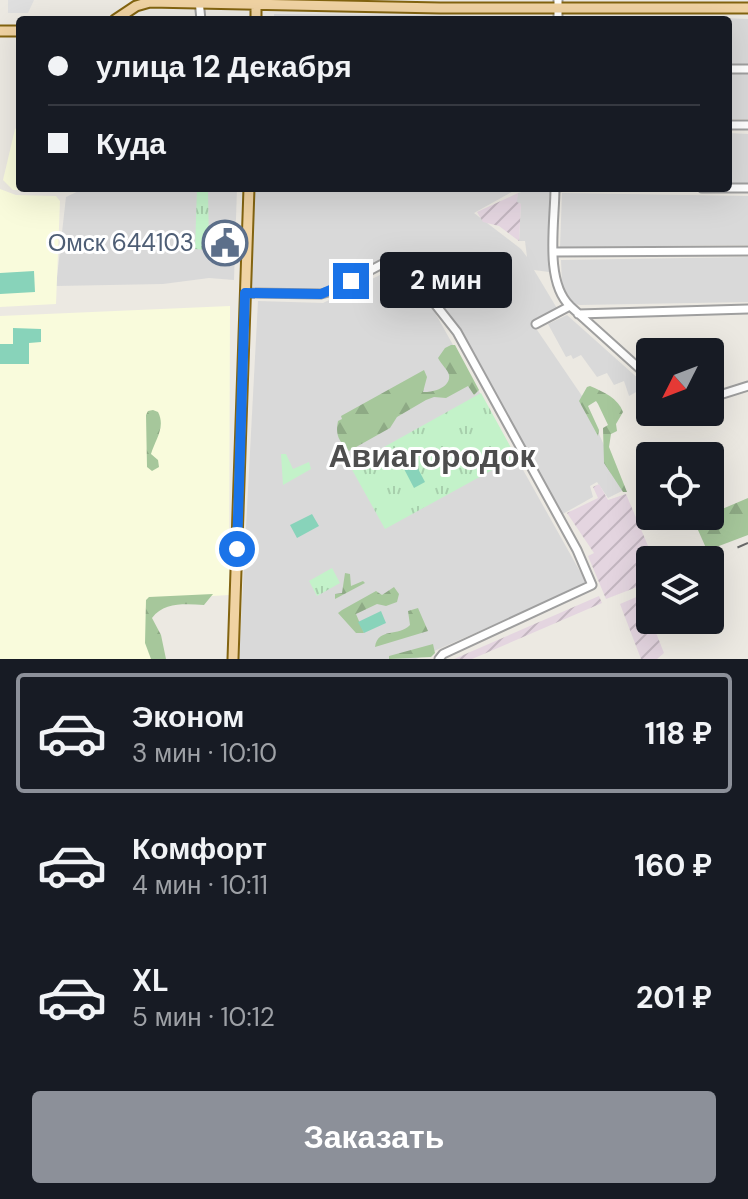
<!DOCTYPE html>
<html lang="ru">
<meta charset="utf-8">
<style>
:root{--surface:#171b24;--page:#20242c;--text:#f1f3f6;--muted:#9ea1a6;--line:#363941;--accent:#8c9099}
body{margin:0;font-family:"DM Sans",sans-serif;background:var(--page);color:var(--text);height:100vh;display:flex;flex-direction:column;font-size:30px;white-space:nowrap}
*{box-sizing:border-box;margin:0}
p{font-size:26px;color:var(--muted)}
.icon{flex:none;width:44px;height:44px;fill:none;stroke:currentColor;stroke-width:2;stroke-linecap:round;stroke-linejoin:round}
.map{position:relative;height:659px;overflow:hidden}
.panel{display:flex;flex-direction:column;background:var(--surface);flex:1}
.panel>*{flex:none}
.top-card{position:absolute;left:16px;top:16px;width:716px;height:176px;border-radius:8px;box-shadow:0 8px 32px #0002;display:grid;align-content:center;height:176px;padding:0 32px;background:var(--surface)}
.needle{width:52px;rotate:228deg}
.tools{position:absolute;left:636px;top:338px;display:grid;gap:16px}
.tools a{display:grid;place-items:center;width:88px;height:88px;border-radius:8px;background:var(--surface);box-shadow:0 8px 32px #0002;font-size:40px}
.end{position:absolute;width:36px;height:36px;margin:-18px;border:10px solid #1a73e8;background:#fff;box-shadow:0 0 0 4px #fff}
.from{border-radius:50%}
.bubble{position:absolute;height:56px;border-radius:8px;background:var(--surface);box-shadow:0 8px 32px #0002;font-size:26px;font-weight:700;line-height:56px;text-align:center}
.top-card b{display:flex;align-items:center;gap:28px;height:76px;font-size:30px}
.top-card b+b{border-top:2px solid var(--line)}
.top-card i{width:20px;height:20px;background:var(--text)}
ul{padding:14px 0 0;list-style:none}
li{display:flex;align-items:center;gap:24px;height:120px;margin:0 16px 12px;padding:0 16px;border:4px solid transparent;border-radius:8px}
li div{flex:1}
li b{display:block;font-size:30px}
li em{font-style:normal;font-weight:700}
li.active{border-color:var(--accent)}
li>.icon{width:72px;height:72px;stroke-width:1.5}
.action{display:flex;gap:16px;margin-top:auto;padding:16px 32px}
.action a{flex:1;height:92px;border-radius:8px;background:var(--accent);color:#fff;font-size:32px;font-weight:700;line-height:92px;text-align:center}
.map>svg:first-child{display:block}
.residential{fill:#d9d9d9}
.industrial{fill:url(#industrial-furrows)}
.education{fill:#f9fbdc}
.forest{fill:url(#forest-firs)}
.park{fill:url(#park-tufts)}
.pitch{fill:#88d3ba}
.parking{fill:#dfdfdf}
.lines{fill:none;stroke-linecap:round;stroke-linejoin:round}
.minor-casing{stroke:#9f9f9f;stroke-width:11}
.major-casing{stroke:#836410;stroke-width:13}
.minor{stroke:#fff;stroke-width:7}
.major{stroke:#f0d3a3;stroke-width:9}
.rail{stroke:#696969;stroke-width:2;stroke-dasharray:16 16;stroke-linecap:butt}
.route{stroke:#1a73e8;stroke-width:10}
.labels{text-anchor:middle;stroke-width:6;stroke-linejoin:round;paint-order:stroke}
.service-label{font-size:24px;fill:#4e5e75;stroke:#fff;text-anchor:end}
.district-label{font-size:32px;font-weight:bold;fill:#4e4e4e;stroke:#fff}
</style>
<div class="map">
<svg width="748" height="659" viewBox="0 0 748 659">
<defs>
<pattern id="industrial-furrows" width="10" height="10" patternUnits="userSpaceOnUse" patternTransform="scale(2)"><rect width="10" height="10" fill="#e4d5e0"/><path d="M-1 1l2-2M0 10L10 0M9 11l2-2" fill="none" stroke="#c3b6c0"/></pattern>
<pattern id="forest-firs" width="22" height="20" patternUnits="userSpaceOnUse" patternTransform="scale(2)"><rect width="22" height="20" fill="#a6c79b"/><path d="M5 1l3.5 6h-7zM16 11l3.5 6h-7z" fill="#8eaa85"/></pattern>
<pattern id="park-tufts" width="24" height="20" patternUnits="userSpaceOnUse" patternTransform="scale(2)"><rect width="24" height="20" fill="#c3f2c9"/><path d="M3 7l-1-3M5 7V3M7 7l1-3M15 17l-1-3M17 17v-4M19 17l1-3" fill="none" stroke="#a7cfac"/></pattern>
</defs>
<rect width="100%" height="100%" fill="#ece9e2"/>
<path class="residential" d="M274,14L407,15L551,17V20H274Z
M696,17L748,19V66L728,65V20H565V18Z
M728,73H748V119H728Z
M728,133L748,134V183H728Z
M237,188L234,280L209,278L163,284L56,286L66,197L83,189Z
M255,188H519L474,213L521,249L527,257L525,241H519L521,204L516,202L518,193L528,190H550L549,272L534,270L558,310L533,324L582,396L624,490L608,498L597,482L590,486L593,497L561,515L458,329L384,260L323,292L251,291Z
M562,193L748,196V245L560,247Z
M748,257V302L580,305L574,304L562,286L561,260Z
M386,272L434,311L587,584L416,659H239L258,301L323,303Z
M567,315L641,381L645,387L629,396L624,381L614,385L607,373L597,377L581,355L573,359L571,355L566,357L548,324Z"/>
<path class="industrial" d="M518,193L517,202L521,204L519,241L499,226L483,222L477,212Z
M599,484L608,500L626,494L654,560H650V582L606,599L588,556L594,553L567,513L598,498L593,487Z
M641,595L664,653L657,659H641L620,604Z
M599,596L602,603L472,659H454Z"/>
<path class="education" d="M20,125V188H78V191L13,190L3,180L15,129Z
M0,189L16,195L56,196L60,201L56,304L0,307Z
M230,306L229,595L146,600L151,659H0V316Z"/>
<path class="forest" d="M451,345H455L479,390L474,395L468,386L446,398L434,397L426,400L397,417L390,428L349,451C339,441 335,435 338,421L342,419L341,416L424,370L427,377L423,392C432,393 451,388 449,375C448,370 441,364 438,358L445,348Z
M590,386C604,392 618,398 623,412L616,424L617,431L611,434L609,447L627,492H623L604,463L603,428L608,425L598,404L596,401L588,406L599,430L598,436L579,401L587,387Z
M153,410L158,412C166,427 155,440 151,454L158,460L159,467L152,471L147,467L146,415L148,411Z
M748,498V535L711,549L706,548L694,521Z
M345,573L350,574L351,586L363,581L365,583L335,599V594L342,593Z
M394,587L399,594L397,602L386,606L377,604L356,614L364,633H356L338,613L342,610L376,591L382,595Z
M213,594L204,605C185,604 164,602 152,618L161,635L166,659H151L145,643L146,600L149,597Z
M418,608L428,631L375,647C378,627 399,637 410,625L408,611Z
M433,644L435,653L431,657L389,659V656Z"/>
<path class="park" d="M197,188H208L209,250L195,249Z
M481,393L516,457L385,529L350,466Z
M281,454H286L293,469L309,462L311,469L283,485Z
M332,568L340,583L317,596L309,581Z"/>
<path class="pitch" d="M34,271L35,292L0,294V273Z
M13,328L41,329V342L29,343V364H0V344H13Z
M414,461L425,482L414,488L403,467Z
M312,514L319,526L297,538L290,525Z
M381,611L386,623L364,633L358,622Z"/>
<path class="parking" d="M8,0H34L28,13H8Z"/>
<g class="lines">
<g class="minor-casing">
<path id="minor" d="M199,0L201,20
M558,20V0
M728,69H748
M728,125H748
M555,188C555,222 544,281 570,306L650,378
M702,188H748
M554,252L748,251
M245,293L321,294L332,291L384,263L435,304L457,332L577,550L592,585L443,654L439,659
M578,314L748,309
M536,324L570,306
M710,398L748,386"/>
</g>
<g class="major-casing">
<path id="major" d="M115,20L136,6L150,2L440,8H748
M256,20V0
M0,31H20
M233,659L249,188"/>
</g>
<use href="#minor" class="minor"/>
<use href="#major" class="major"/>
<path class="rail" d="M708,560L748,543"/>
</g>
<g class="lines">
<path class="route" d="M237,549L245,293L321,294L351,281"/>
</g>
<defs>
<g id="civic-ring" transform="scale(2.3)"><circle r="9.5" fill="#fff" stroke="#5c6f8a" stroke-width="1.5"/><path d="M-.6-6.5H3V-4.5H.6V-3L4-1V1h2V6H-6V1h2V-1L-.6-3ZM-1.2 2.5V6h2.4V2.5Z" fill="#5c6f8a"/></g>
</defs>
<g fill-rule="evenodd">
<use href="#civic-ring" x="225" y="243"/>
</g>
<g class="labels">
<g class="service-label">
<text x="194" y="251">Омск 644103</text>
</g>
<g class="district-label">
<text x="432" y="467">Авиагородок</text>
</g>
</g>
</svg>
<div class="tools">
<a><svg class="needle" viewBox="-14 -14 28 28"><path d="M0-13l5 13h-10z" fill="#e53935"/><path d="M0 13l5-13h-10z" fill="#9ea1a6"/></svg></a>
<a><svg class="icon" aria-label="locate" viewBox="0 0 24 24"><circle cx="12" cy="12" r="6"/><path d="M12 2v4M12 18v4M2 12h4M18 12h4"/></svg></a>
<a><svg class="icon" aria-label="layers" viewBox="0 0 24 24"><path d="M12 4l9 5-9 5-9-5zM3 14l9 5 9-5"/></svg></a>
</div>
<i class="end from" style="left:237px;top:549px"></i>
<i class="end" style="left:351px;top:281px"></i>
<div class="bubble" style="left:380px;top:252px;width:132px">2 мин</div>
<div class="top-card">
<b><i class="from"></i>улица 12 Декабря</b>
<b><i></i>Куда</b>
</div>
</div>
<section class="panel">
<ul>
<li class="active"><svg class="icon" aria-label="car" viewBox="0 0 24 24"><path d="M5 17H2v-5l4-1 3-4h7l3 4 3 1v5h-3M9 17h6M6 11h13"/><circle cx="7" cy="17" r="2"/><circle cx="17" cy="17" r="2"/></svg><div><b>Эконом</b><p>3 мин · 10:10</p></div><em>118 ₽</em></li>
<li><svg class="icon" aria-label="car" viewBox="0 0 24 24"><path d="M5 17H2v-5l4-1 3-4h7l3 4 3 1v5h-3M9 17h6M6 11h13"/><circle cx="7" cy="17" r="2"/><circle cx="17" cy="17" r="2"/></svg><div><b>Комфорт</b><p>4 мин · 10:11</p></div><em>160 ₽</em></li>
<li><svg class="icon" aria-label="car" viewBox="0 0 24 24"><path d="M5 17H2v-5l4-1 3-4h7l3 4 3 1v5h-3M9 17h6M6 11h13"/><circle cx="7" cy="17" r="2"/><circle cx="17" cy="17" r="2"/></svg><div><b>XL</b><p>5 мин · 10:12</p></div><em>201 ₽</em></li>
</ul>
<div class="action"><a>Заказать</a></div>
</section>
